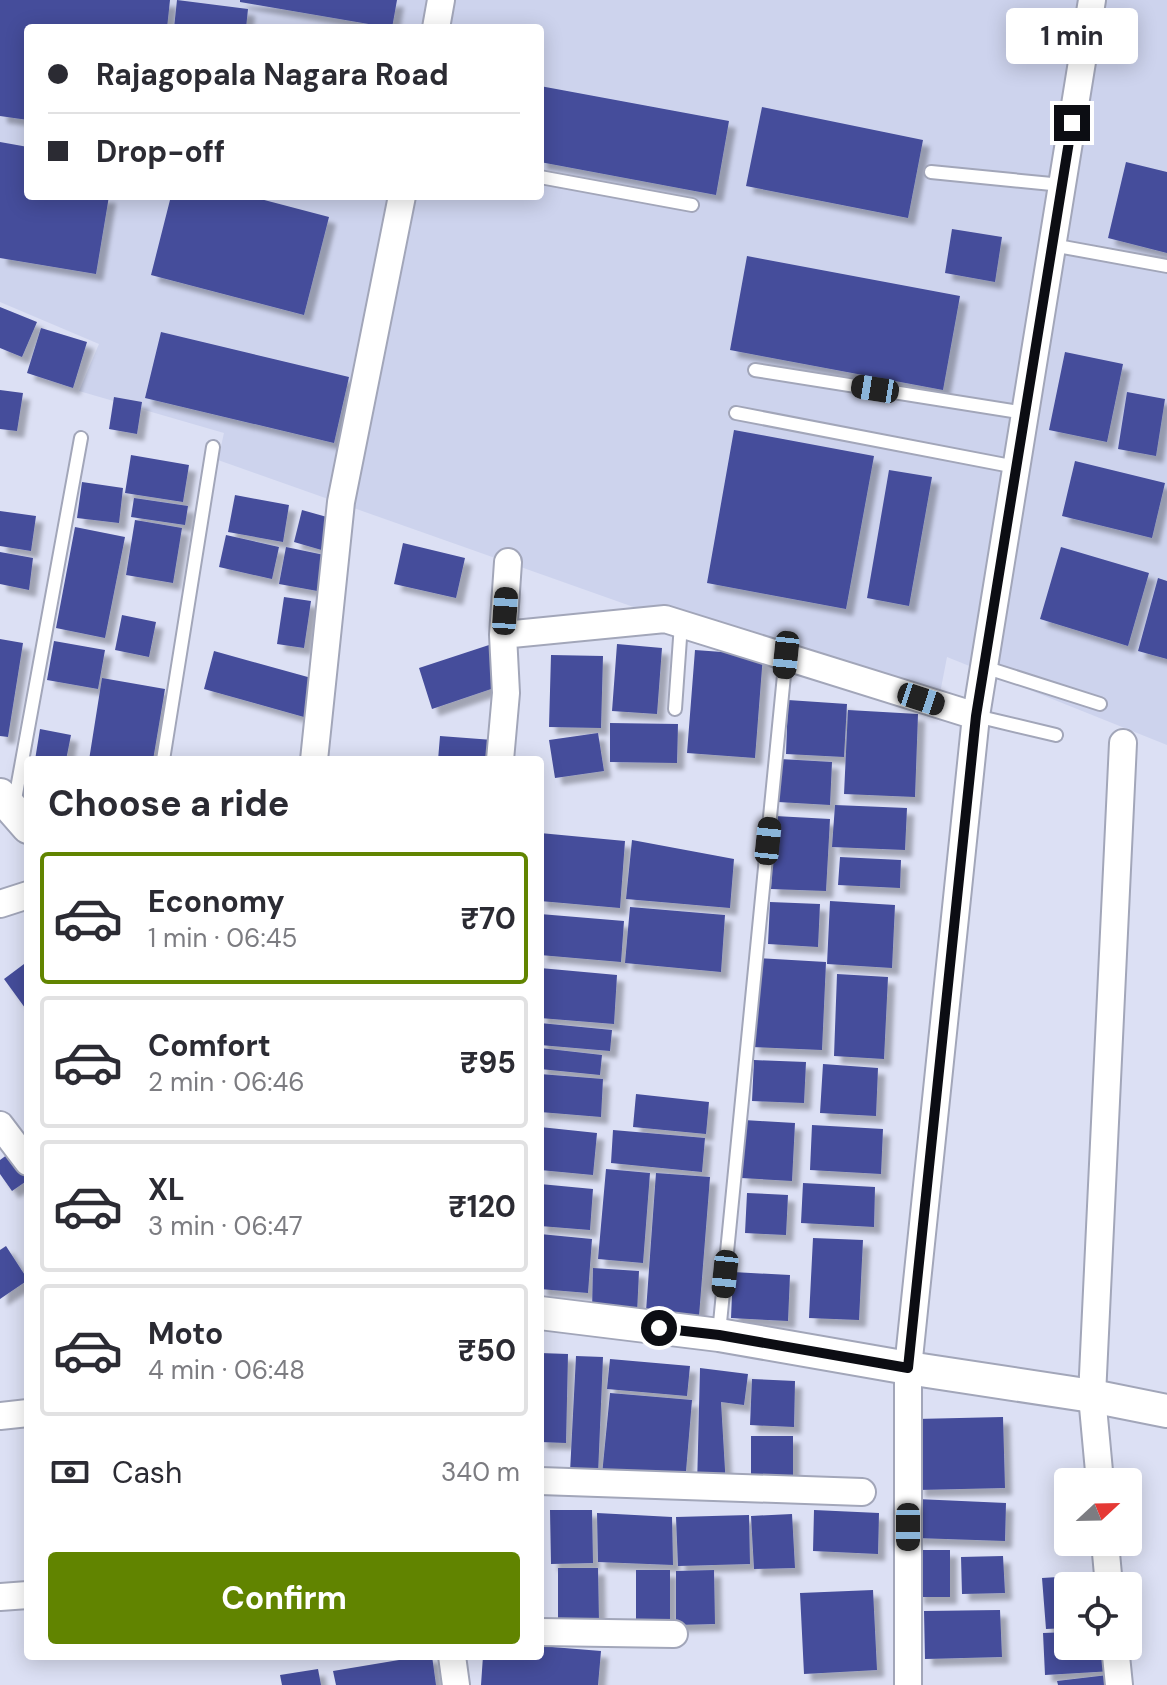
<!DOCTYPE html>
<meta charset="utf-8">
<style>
:root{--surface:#fff;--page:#f7f7f7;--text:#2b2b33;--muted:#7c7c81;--line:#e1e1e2;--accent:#618400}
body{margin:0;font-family:"DM Sans",sans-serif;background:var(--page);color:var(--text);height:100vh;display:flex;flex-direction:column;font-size:30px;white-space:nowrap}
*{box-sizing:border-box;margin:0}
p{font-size:26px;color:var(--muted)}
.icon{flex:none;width:44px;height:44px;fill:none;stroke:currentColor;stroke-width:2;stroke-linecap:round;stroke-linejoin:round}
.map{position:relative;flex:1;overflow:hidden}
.drawer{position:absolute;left:24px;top:756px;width:520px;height:904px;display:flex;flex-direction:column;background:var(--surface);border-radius:8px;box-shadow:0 4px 20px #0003}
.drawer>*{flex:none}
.banner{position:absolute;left:24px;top:24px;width:520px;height:176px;border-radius:8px;box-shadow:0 4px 20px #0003;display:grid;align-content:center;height:176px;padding:0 24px;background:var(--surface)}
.needle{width:52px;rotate:68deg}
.controls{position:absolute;left:1054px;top:1468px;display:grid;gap:16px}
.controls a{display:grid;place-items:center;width:88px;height:88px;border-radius:8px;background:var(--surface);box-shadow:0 4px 20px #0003;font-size:40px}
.end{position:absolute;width:36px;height:36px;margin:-18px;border:10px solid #0c0d13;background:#fff;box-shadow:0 0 0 4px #fff}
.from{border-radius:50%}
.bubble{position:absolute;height:56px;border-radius:8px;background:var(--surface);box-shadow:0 4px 20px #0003;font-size:26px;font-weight:700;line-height:56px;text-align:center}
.car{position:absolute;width:24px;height:48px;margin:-24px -12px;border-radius:10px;box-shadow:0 0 6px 2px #0007;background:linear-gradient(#222 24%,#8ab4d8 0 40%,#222 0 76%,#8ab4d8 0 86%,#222 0)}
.banner b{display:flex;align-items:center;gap:28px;height:76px;font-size:30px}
.banner b+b{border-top:2px solid var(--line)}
.banner i{width:20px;height:20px;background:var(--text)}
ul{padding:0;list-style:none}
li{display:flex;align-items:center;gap:24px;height:132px;margin:0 16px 12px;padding:0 8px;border:4px solid var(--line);border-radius:8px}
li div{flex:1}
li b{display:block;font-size:30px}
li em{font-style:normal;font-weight:700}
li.active{border-color:var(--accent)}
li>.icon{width:72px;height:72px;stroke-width:1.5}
h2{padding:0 24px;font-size:36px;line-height:96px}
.pay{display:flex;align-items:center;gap:20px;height:88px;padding:0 24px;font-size:30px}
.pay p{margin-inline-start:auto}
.primary-button{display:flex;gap:16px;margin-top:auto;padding:16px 24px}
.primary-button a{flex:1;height:92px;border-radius:8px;background:var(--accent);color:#fff;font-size:32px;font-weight:700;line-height:92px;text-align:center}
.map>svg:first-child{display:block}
.built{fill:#cdd3ed;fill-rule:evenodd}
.building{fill:#454d9b;filter:url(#shadow)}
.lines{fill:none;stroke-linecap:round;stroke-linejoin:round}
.service-casing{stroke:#a2a6b9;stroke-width:16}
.minor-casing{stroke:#a2a6b9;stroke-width:30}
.tertiary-casing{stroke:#a2a6b9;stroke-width:36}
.service{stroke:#fff;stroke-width:12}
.minor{stroke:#fff;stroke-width:26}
.tertiary{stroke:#fff;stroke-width:32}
.route{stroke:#0c0d13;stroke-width:10}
</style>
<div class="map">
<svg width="1167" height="1685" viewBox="0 0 1167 1685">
<defs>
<filter id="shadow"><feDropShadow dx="7" dy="7" stdDeviation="2" flood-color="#0004"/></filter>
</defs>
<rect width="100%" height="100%" fill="#dce0f4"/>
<path class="built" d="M0,0H1167V745L947,657L936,714L218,460L224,433L79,391L99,344L0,302ZM28,28H540V196H28Z"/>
<path class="building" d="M0,0H170L167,28H28V120L0,116Z
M177,0L248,9L246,28H174Z
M240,0H397L392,28L240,2Z
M540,86L729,121L716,195L540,162Z
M762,107L923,140L908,218L746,186Z
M0,142L28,147V196H109L96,274L0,258Z
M1126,162L1167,172V253L1108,238Z
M171,196H249L329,217L304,315L151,275Z
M952,229L1002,237L995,282L945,273Z
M747,256L960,296L943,390L730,350Z
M0,307L37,322L22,357L0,348Z
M41,328L87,342L73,388L27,373Z
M161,332L349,377L334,443L145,398Z
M1065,352L1123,364L1107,442L1049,430Z
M0,390L23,393L17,431L0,429Z
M1127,392L1165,399L1156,456L1118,449Z
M114,397L142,402L137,434L109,429Z
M734,430L874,456L846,609L707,583Z
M131,455L189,465L183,502L125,493Z
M1075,461L1165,483L1152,538L1062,516Z
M889,470L932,477L909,606L867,598Z
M82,482L123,488L119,523L77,518Z
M235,495L289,505L283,542L228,532Z
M134,498L188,506L185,525L131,517Z
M302,510L334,519L325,551L294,542Z
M0,511L36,516L31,551L0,546Z
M135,520L182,528L173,583L126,575Z
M75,527L125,537L105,638L56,628Z
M226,535L279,547L272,579L219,567Z
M403,543L465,558L456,598L394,584Z
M286,547L329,556L323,592L279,584Z
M1061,547L1149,573L1128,646L1040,619Z
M0,552L33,558L29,590L0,584Z
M1158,578L1167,581V659L1138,651Z
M284,597L311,601L304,648L277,644Z
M122,615L156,622L149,657L115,650Z
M0,639L23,643L8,737L0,736Z
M54,641L105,650L98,689L47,680Z
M617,644L662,648L657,714L612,711Z
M489,645L500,686L432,709L419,668Z
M695,650L763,655L755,758L687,753Z
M214,651L315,679L304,717L204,689Z
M551,655L603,656L601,728L549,727Z
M102,678L165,689L153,760H89Z
M788,700L847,704L844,757L786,754Z
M848,710L918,714L915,797L844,794Z
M610,723L678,724L677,763L610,762Z
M40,729L71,735L66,760H35Z
M598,733L604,771L555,778L549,740Z
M440,736L493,740L492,760H438Z
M780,759L832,762L830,805L778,802Z
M835,805L907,808L905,850L832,847Z
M775,816L830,819L826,891L771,889Z
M540,833L625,841L620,908L540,901Z
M632,840L734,859L730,908L626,899Z
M840,857L901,860L900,888L838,885Z
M830,901L895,905L892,968L827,964Z
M770,902L820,904L818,947L768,944Z
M630,907L725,915L721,972L625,963Z
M540,914L624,921L621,962L540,955Z
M757,958L826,962L822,1050L752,1047Z
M28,961V1012L4,979Z
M540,968L617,975L614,1024L540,1018Z
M837,974L888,977L884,1059L834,1056Z
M540,1023L612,1030L610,1051L540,1045Z
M540,1048L602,1055L600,1075L540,1069Z
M754,1060L806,1062L804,1103L752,1101Z
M823,1064L878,1068L876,1116L820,1113Z
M540,1074L603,1079L601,1117L540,1112Z
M636,1094L709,1102L706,1134L633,1127Z
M744,1120L795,1123L792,1181L741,1178Z
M812,1125L883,1129L881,1174L810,1170Z
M540,1127L597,1133L593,1175L540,1170Z
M613,1130L705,1138L702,1172L611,1163Z
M15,1149L28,1168V1180L12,1191L0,1174V1160Z
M606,1169L650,1173L643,1263L598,1259Z
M656,1173L710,1177L699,1316L646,1311Z
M803,1183L875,1187L874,1227L801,1223Z
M540,1184L593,1189L590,1230L540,1226Z
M747,1193L788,1195L786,1235L745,1233Z
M540,1234L592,1239L588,1293L540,1289Z
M813,1238L863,1240L859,1320L809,1318Z
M6,1246L28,1280L0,1299V1250Z
M593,1268L639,1271L637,1313L592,1311Z
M733,1272L790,1275L788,1321L731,1318Z
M540,1353L568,1354L566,1443L540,1442Z
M576,1356L603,1357L598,1474L570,1472Z
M610,1359L690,1366L687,1396L607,1389Z
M700,1368L748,1374L744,1405L721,1402L726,1487L697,1486Z
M752,1379L795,1381L794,1427L750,1425Z
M610,1393L692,1400L685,1483L602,1475Z
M1003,1417L1005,1488L918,1490L916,1419Z
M751,1436H793V1487L751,1486Z
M917,1499L1006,1503L1005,1541L916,1538Z
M550,1510H592L593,1563L551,1564Z
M814,1510L879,1513L878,1554L813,1551Z
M597,1513L672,1517L673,1565L598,1562Z
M792,1514L795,1568L754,1569L751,1516Z
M749,1515L750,1564L678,1566L676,1517Z
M917,1550H950V1597H917Z
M1003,1556L1005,1593L962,1594L961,1557Z
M558,1568H598L599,1622H558Z
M636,1570H670V1622L636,1623Z
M714,1570L715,1624L676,1625V1571Z
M1107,1574V1586H1068V1628L1046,1629L1042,1578Z
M873,1590L877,1670L804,1674L800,1593Z
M1000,1610L1002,1657L925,1659L924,1611Z
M1068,1632V1646H1111L1113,1671L1045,1675L1043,1633Z
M540,1646L601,1651L598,1685H481L483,1656H540Z
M423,1656H432L436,1685H336L333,1671Z
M318,1669L321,1685H282L280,1675Z
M1108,1675L1110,1685H1058L1057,1681Z"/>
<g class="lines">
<g class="service-casing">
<path id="service" d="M931,172L1062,185
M540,177L692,205
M1052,245L1167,266
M755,370L1025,413
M736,413L1016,467
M984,667L1100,704
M675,709L681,624
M976,716L1056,735
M163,760L213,447
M14,805L81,438
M719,1333L786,655"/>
</g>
<g class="minor-casing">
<path id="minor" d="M436,28L441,0
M503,635L665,619L976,716
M314,760L341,502L402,196
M500,760L506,693L503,635L508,562
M0,904L28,895
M0,1125L28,1162
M0,1416L28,1413
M540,1481L862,1492
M1100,1482L1092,1396L1123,743
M1105,1542L1109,1586
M0,1597L28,1595
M540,1632L674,1634
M1115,1646L1119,1685
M452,1656L456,1685
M908,1685V1368L976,716L1092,0"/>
</g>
<g class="tertiary-casing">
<path id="tertiary" d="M0,795L28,827
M540,1313L719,1335L908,1368L1092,1396L1167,1411"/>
</g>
<use href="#service" class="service"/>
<use href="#minor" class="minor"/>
<use href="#tertiary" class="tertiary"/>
</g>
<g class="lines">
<path class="route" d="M659,1328L719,1335L908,1368L976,716L1072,123"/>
</g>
</svg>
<div class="controls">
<a><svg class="needle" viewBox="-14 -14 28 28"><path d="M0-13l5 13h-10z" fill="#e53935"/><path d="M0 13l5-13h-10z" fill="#7c7c81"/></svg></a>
<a><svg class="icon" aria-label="locate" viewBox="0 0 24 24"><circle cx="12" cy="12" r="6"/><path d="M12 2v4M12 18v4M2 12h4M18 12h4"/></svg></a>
</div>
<i class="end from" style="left:659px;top:1328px"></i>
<i class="end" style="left:1072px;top:123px"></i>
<div class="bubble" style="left:1006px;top:8px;width:132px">1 min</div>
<i class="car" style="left:875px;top:389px;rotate:279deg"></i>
<i class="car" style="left:505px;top:611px;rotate:4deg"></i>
<i class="car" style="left:786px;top:655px;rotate:186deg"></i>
<i class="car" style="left:921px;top:699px;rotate:108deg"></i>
<i class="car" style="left:768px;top:841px;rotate:6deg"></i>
<i class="car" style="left:725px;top:1274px;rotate:186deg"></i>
<i class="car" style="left:908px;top:1527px;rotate:180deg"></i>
<div class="banner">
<b><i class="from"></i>Rajagopala Nagara Road</b>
<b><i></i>Drop-off</b>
</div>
<section class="drawer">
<h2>Choose a ride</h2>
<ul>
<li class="active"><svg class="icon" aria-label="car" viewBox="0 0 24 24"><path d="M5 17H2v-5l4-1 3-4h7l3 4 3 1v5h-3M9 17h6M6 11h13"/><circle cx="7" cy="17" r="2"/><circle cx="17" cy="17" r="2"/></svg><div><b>Economy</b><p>1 min · 06:45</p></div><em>₹70</em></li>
<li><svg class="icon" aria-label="car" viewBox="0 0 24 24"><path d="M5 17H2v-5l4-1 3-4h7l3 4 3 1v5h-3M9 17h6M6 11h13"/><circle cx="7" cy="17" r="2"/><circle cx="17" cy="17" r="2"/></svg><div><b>Comfort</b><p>2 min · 06:46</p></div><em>₹95</em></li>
<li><svg class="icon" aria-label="car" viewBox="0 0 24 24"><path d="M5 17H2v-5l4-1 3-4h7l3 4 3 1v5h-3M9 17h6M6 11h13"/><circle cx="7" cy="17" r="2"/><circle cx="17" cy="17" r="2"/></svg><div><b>XL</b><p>3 min · 06:47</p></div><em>₹120</em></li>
<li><svg class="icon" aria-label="car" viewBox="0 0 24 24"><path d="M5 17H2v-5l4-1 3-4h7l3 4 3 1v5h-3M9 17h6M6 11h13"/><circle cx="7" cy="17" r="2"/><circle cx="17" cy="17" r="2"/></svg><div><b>Moto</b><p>4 min · 06:48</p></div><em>₹50</em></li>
</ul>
<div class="pay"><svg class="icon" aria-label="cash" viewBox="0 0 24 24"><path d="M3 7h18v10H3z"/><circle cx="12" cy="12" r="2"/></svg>Cash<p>340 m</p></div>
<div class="primary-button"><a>Confirm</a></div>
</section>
</div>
